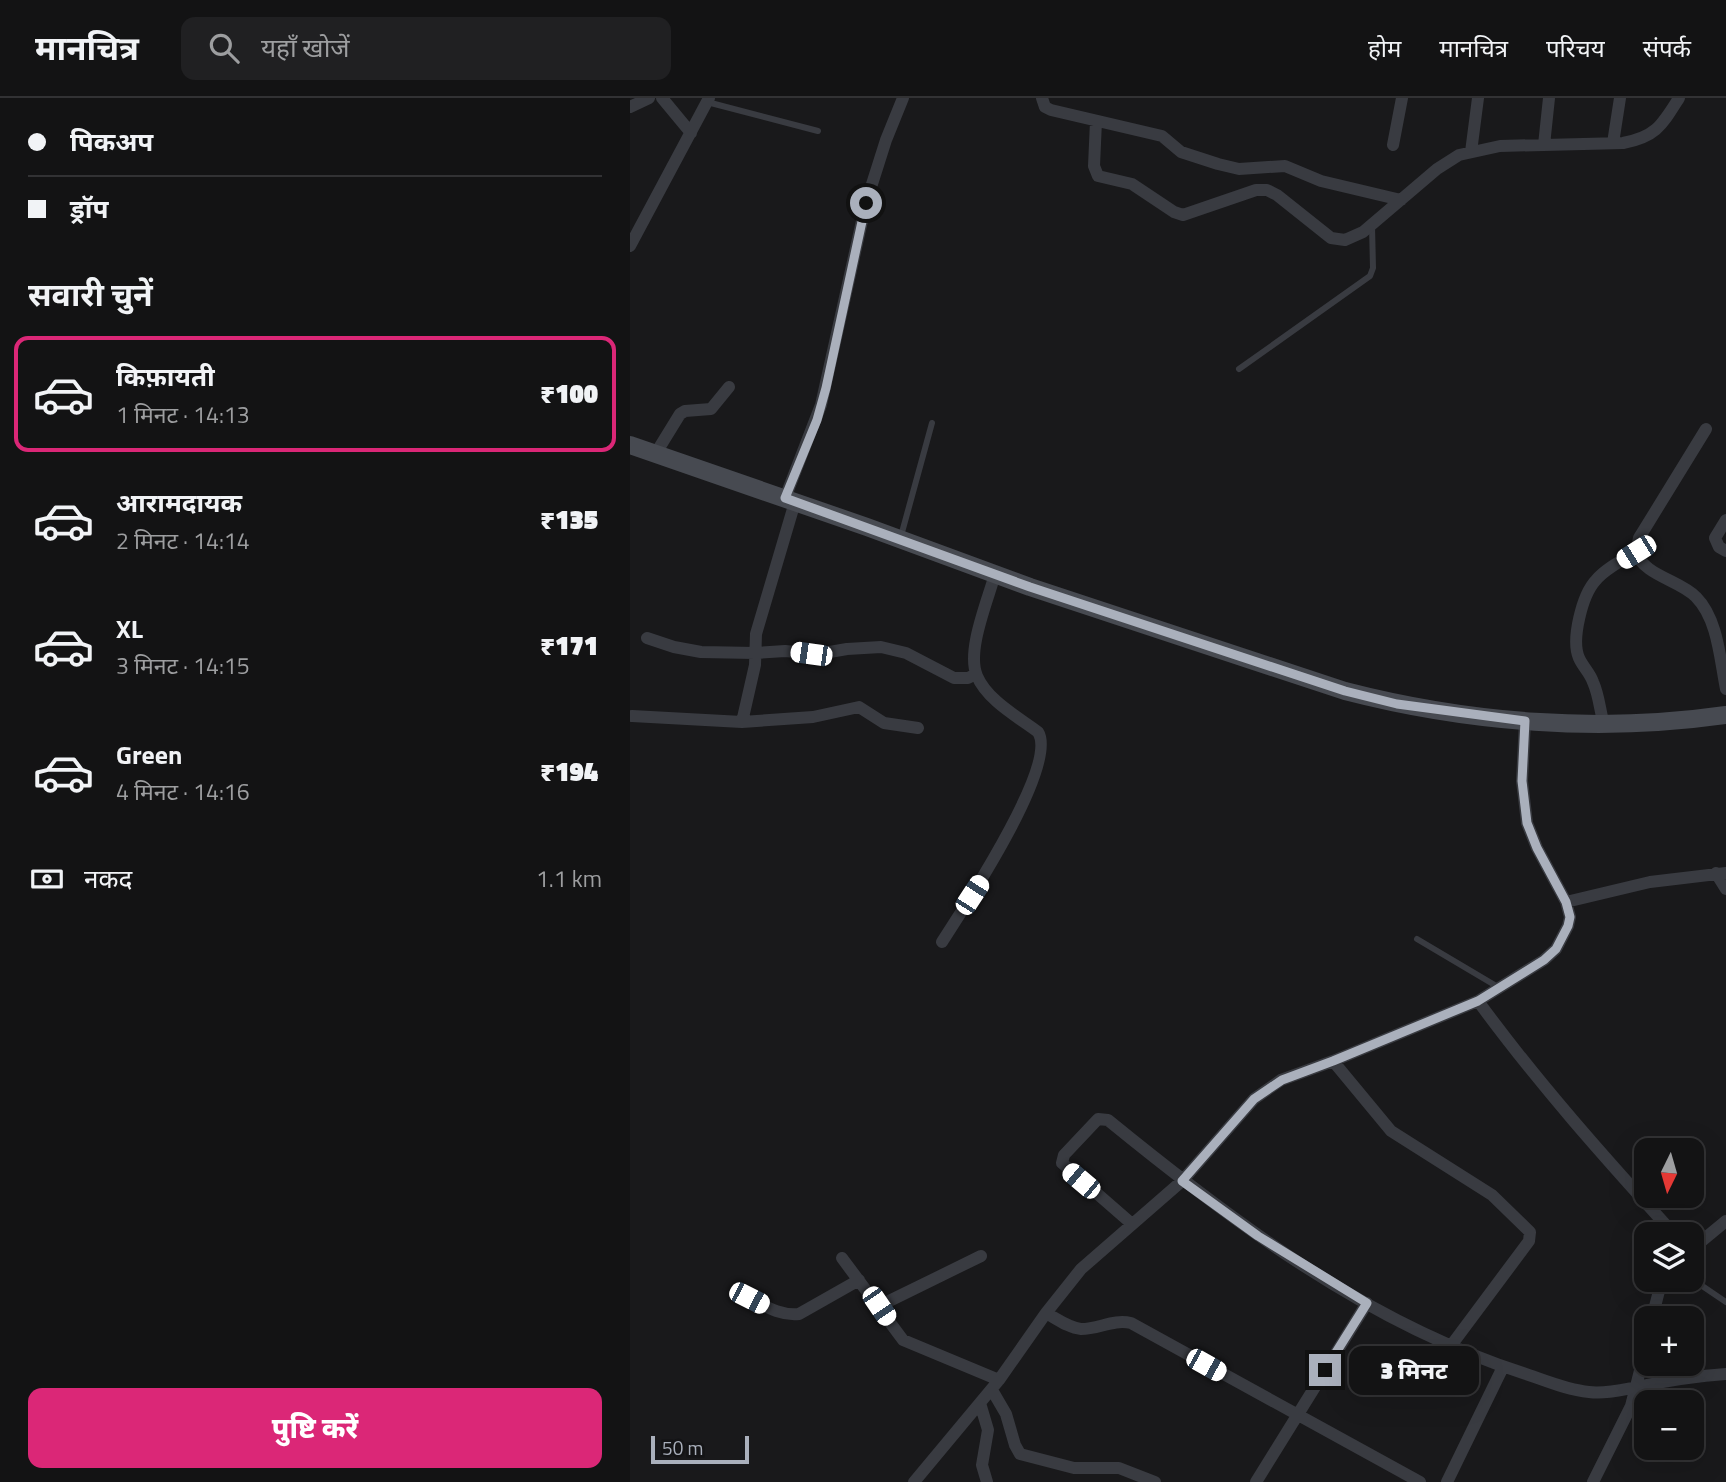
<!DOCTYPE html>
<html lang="hi">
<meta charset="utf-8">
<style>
:root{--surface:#131314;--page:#202022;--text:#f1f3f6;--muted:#9d9ea0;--line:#323234;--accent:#db2777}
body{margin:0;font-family:"Titillium Web","Noto Sans Devanagari",sans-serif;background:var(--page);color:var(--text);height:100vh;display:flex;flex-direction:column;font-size:26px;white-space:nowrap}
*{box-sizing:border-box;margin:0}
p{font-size:23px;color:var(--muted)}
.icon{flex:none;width:38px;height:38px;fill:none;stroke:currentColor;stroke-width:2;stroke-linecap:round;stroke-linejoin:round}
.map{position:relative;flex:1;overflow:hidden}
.side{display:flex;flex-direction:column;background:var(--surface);width:630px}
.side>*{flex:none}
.banner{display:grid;align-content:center;height:154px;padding:0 28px;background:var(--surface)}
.needle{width:46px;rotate:185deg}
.tools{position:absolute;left:1004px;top:1040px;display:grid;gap:14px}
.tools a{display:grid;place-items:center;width:70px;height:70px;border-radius:14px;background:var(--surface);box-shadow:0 7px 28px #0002,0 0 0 2px var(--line);font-size:35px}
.scale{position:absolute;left:21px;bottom:18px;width:98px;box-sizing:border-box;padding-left:7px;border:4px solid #aab0bc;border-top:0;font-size:19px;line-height:24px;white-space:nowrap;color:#aab0bc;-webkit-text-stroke:5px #141416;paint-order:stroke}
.end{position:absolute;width:32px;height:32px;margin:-16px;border:9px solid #aab0bc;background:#111;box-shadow:0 0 0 4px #111}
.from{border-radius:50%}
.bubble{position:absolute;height:49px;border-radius:14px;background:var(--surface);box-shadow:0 7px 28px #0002,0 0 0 2px var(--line);font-size:23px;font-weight:800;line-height:49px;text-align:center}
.car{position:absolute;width:21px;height:42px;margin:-21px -10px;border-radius:9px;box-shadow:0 0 5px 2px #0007;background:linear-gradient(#fff 24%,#345 0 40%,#fff 0 76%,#345 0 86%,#fff 0)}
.banner b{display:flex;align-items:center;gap:24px;height:66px;font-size:26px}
.banner b+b{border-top:2px solid var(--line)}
.banner i{width:18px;height:18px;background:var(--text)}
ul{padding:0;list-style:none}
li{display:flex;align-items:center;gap:21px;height:116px;margin:0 14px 10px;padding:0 14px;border:4px solid transparent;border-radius:14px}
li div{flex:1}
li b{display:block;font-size:26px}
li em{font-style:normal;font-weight:800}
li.selected{border-color:var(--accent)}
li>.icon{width:63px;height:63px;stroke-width:1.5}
h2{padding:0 28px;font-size:32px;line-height:84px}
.pay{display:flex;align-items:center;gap:18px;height:77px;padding:0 28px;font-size:26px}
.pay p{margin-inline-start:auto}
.primary-button{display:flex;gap:14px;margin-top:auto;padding:14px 28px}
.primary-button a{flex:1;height:80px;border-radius:14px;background:var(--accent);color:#fff;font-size:28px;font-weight:800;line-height:80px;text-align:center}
header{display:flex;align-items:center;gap:42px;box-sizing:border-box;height:98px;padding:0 35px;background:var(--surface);border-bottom:2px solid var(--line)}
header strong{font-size:33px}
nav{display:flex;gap:38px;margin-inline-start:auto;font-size:24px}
.search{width:490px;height:63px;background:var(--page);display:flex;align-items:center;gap:18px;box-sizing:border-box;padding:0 24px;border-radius:14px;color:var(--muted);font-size:26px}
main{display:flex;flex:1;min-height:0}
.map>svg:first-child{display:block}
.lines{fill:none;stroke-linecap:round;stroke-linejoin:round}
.service{stroke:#393b41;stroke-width:6}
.minor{stroke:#393b41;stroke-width:12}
.secondary{stroke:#474a51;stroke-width:18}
.route{stroke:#aab0bc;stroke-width:9}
</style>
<header>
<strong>मानचित्र</strong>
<div class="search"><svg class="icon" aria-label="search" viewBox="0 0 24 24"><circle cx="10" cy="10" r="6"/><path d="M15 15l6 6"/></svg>यहाँ खोजें</div>
<nav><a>होम</a><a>मानचित्र</a><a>परिचय</a><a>संपर्क</a></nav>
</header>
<main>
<section class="side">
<div class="banner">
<b><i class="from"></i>पिकअप</b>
<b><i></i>ड्रॉप</b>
</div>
<h2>सवारी चुनें</h2>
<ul>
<li class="selected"><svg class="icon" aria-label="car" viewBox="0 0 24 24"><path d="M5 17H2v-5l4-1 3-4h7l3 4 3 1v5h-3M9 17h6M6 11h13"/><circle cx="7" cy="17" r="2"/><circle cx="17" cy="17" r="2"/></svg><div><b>किफ़ायती</b><p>1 मिनट · 14:13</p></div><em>₹100</em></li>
<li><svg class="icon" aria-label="car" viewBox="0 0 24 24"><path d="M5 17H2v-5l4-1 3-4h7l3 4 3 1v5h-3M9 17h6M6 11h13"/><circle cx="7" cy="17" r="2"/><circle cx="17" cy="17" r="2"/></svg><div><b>आरामदायक</b><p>2 मिनट · 14:14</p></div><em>₹135</em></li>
<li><svg class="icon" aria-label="car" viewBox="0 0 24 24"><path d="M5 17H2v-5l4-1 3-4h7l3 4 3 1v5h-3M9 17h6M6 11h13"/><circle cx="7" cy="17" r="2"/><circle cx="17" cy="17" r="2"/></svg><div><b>XL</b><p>3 मिनट · 14:15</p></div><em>₹171</em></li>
<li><svg class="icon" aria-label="car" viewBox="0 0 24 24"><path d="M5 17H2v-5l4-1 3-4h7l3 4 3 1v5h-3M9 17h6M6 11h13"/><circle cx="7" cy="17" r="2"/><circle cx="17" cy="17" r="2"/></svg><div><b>Green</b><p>4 मिनट · 14:16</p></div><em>₹194</em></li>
</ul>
<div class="pay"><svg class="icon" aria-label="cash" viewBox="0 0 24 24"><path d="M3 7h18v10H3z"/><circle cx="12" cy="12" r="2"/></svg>नकद<p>1.1 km</p></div>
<div class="primary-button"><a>पुष्टि करें</a></div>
</section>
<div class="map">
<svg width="1096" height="1384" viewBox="0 0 1096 1384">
<rect width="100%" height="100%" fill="#19191b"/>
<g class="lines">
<path class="service" d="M77,4L188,33
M609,271L740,178L743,170L742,128
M271,438L302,325
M787,841L868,889
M1062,1181L1096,1204"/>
<path class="minor" d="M32,0L61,35
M412,0L415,9L421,12L532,38L551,54L588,66L609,71L655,68L691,83L771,102
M0,9L19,0
M466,23L464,68L468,78L502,86L544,114L553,117L626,92H637L647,97L701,140L715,142L733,134L807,71L829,57L870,48L993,45C1026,39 1032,27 1049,0
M983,45L990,0
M763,47L772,0
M914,47L919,0
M841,54L848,0
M0,148L79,0
M1076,331L1009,440L1006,454C1014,478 1050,482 1066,499C1088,521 1090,562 1096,591
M26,355L50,316L55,313L81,311L99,289
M155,400L191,307L236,105L256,42L273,0
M1096,422L1085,440L1089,449L1096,453
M17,540L44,549L71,554L125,555L155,553L188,556L217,551L251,549L276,555L324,580H338L346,576
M2,618L112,624L183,619L229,609L254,625L288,630
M112,624L125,567L126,536L165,404
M974,627C970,613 969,597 963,584C960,575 953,569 949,560C941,542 952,497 966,482C976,470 993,462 1006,454
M1086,775L1096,791
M936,804L1020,784L1096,775
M312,844C333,811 429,667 408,634C388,619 357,602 347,578C336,553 358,502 365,476
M848,903C908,985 975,1060 1044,1136
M703,963L761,1033L862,1097L900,1134L899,1143L820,1249
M502,1126L432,1065L434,1057L468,1021L478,1022C603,1124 737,1225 893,1275C914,1282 937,1292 959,1294C975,1296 991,1292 1007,1289C1036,1283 1066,1278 1096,1276
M1062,1151L1096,1123
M212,1160L273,1242L369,1282
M119,1200C135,1208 150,1218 169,1216L229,1182
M249,1208L351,1158
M416,1215C427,1221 439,1230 451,1231C469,1231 483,1221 501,1225L790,1384
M1022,1220L1029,1193L1036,1181
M362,1292L376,1316L385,1347L390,1356L444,1370H489L525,1384
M350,1305L358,1332L352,1367L357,1384
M284,1384L369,1282L416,1215L451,1171L552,1083L624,1001L651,982L703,963L848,903L914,862L926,851L938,828L940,819L936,804L907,750L897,725L892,683L895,623
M626,1384L737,1205
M817,1384L873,1269
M963,1384L1001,1308L1017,1245"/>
<path class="secondary" d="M0,347L237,429L400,489L715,593C839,625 970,635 1096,617"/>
</g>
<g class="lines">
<path class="route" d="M236,105L196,290L187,322L155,400L400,489L715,593L767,606L895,623L892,683L897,725L907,750L936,804L940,819L938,828L926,851L914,862L848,903L703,963L652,982L624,1001L552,1083L628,1138L737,1205L695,1272"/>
</g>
</svg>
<div class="tools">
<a><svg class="needle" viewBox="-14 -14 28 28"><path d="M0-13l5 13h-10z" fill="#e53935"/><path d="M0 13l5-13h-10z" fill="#9d9ea0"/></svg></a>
<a><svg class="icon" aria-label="layers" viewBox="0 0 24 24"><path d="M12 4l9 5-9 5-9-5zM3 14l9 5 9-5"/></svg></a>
<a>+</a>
<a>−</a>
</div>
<div class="scale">50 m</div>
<i class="end from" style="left:236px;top:105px"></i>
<i class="end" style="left:695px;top:1272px"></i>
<div class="bubble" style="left:719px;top:1248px;width:130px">3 मिनट</div>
<i class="car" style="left:1006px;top:454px;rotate:238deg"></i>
<i class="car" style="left:181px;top:556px;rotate:278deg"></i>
<i class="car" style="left:342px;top:797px;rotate:33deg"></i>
<i class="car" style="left:451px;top:1083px;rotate:310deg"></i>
<i class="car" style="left:119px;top:1200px;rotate:117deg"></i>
<i class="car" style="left:249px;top:1208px;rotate:146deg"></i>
<i class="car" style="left:576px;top:1267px;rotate:119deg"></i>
</div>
</main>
